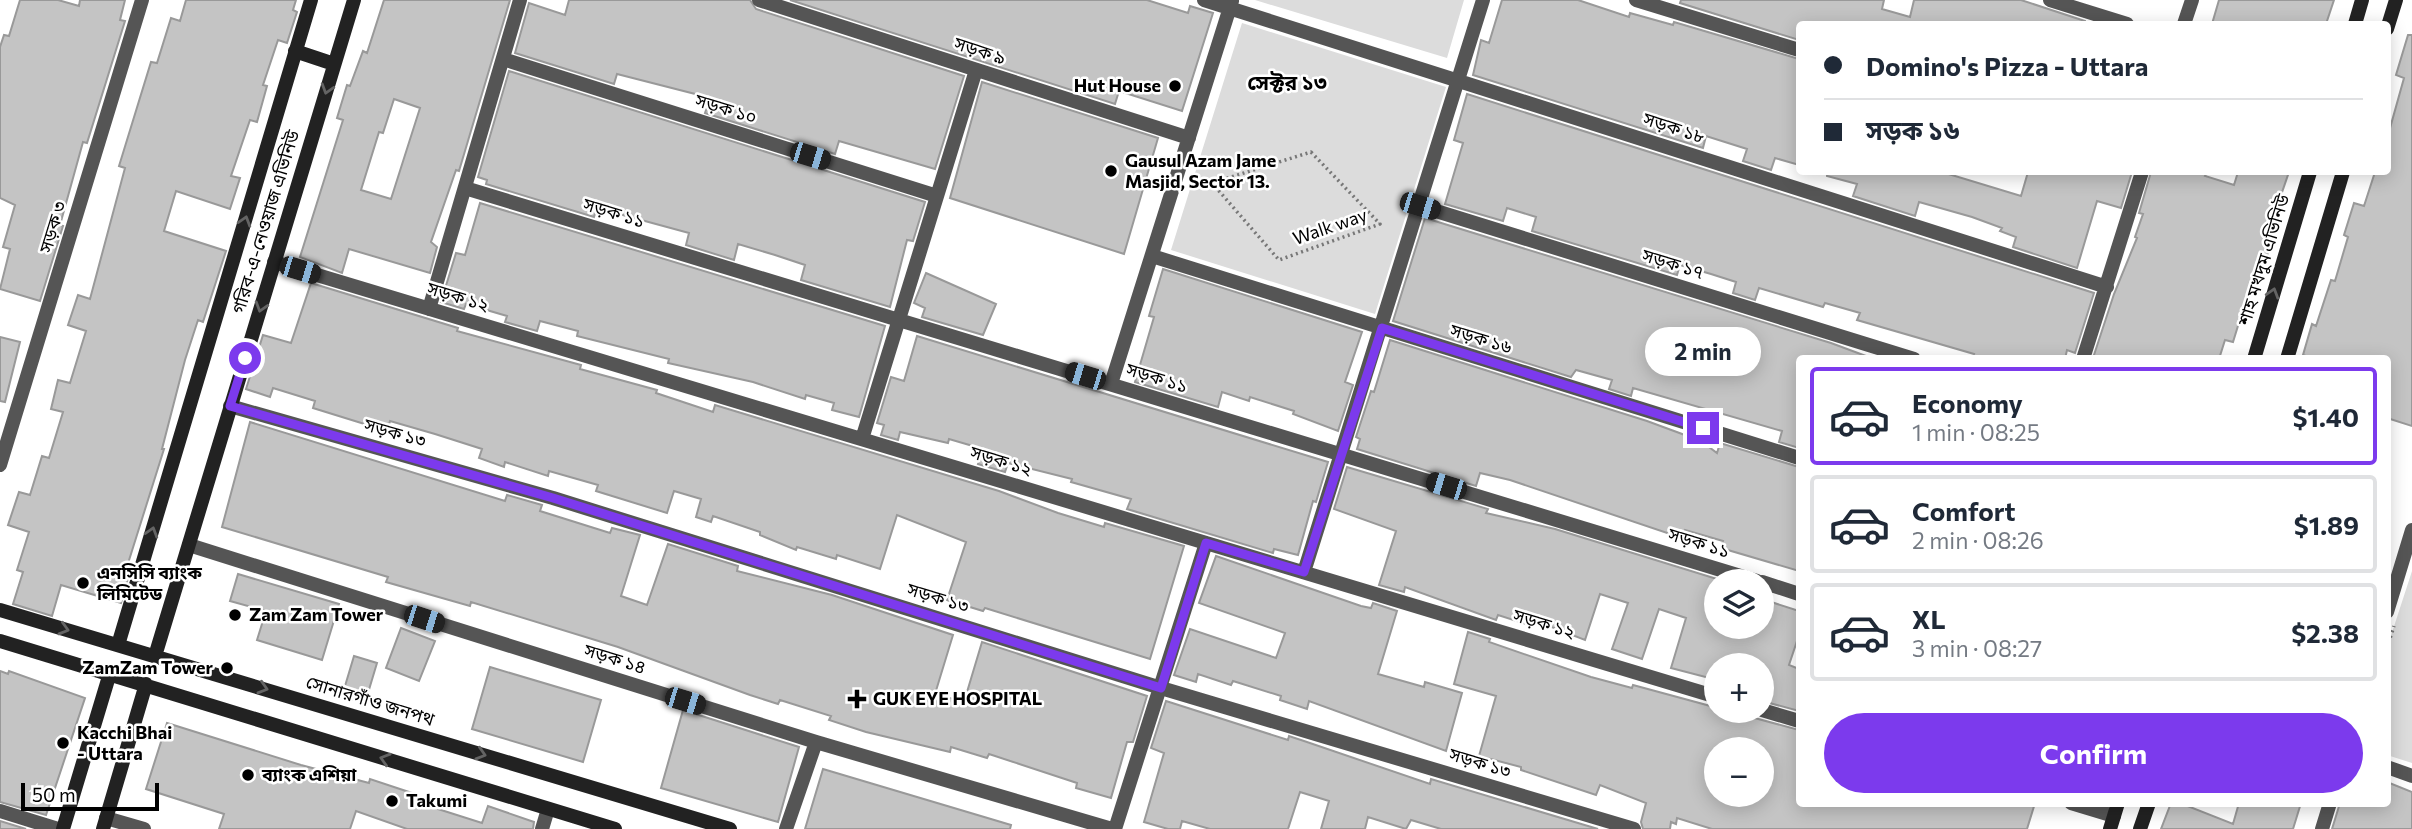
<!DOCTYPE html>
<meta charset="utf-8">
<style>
:root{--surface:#fff;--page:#f6f6f7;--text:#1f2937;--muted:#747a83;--line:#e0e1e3;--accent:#7c3aed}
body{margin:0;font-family:Commissioner,"Noto Sans Bengali",sans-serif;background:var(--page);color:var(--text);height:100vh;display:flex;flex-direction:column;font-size:26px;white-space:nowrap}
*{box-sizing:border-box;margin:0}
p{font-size:23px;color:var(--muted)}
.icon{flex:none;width:38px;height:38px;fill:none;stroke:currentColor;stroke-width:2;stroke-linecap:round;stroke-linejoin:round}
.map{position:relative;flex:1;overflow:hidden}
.drawer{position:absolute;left:1796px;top:355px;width:595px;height:452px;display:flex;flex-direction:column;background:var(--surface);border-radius:7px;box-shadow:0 4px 18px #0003}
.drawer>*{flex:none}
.top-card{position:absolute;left:1796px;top:21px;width:595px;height:154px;border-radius:7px;box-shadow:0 4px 18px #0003;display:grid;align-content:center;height:154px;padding:0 28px;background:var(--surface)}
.fabs{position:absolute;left:1704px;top:569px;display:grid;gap:14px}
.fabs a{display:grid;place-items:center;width:70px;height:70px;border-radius:50%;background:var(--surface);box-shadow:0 4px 18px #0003;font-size:35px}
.scale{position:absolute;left:21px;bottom:18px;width:138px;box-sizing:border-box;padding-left:7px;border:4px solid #000;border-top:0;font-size:19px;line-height:24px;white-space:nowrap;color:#000;-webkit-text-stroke:5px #fff;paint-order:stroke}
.end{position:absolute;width:32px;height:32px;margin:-16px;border:9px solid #7c3aed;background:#fff;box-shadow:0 0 0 4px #fff}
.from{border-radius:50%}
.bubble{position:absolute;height:49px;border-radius:24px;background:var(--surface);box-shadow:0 4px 18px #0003;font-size:23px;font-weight:700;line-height:49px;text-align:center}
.car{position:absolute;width:21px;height:42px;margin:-21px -10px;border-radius:9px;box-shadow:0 0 5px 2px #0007;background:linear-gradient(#222 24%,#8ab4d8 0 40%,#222 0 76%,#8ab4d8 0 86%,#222 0)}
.top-card b{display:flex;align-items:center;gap:24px;height:66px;font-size:26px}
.top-card b+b{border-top:2px solid var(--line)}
.top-card i{width:18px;height:18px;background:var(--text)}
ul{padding:12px 0 0;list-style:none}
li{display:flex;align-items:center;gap:21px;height:98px;margin:0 14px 10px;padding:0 14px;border:4px solid var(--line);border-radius:7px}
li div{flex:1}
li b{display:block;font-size:26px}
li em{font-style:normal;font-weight:700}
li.on{border-color:var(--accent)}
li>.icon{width:63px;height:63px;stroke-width:1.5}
.button{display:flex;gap:14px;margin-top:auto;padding:14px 28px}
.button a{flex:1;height:80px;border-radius:42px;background:var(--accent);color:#fff;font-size:28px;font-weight:700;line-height:80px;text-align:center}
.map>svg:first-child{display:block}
.green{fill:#dcdcdc}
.building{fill:#c4c4c4;stroke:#999;stroke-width:2;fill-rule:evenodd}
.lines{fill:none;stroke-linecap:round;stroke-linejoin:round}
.path{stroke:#777;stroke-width:3.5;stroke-dasharray:2 3.5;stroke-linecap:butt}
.street{stroke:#555;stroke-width:14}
.secondary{stroke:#222;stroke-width:14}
.oneway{stroke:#646464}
.route{stroke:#7c3aed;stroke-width:9}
.poi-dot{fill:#000;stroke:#fff;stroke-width:2.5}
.labels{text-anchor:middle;stroke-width:5;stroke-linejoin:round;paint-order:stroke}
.street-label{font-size:18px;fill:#000;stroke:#fff}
.poi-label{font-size:18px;font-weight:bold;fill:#000;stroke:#fff;text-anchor:start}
.quarter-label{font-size:21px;font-weight:bold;fill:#000;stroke:#fff}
</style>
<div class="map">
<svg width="2412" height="829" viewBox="0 0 2412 829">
<rect width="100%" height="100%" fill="#fff"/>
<path class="green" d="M1255,0H1464L1447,58Z
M1242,23L1446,87L1375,314L1171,250Z
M2412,571V763L2387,755V648Z"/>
<path class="building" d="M20,0H58L79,6L80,0H125L120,20L125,21L87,143L83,142L60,225L63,226L40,301L0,289L10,249L3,247L15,205L0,198V47L4,35L9,36Z
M186,0H296L293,10L297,12L287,43L278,40L263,85L267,86L257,122L250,120L231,176L240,178L230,209L176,191L164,231L226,251L203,322L198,320L185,360L162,449H164L125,573L129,574L121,603L61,585L52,616L13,604L23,572L17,570L29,532L8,525L19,492L30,495L42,456L49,458L63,412L51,409L58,380L70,383L86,331L68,325L78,295L90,299L125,168L119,166L151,62L157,63L171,18L180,21Z
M384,0H510L459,171L456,170L431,242L437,247L430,273L349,249L342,273L300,257L343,120L337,118L347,85L350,86L363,51L367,53ZM394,99L420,108L391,199L361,190L379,132L383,133Z
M569,0H750L756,9L964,76L935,169L839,141L835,154L705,113L709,100L703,96L617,74L614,84L515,53L529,3L565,15Z
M790,0H1147L1188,13L1190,6L1213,13L1182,111L1119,91L1115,104Z
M1502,0H1578L1629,17L1630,13L1673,25L1674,22L1799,59V165L1775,158L1771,170L1743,161L1747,149L1706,136L1703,148L1473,75L1481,40L1489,43Z
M1681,0H1884L1882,9L1910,17L1914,0H2021L2085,21V24H1799V40L1680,3Z
M2219,0H2334L2326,24H2212Z
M2408,35H2412V426L2387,418V359H2314L2303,355L2312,324L2316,326L2331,280L2335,281L2348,237L2344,235L2354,203L2364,206L2375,172H2387V139L2404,78L2396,75Z
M509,71L925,202L913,241L907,240L890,307L801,280L805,265L775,255L738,244L734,260L686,245L689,233L597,208L594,217L486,184L487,180L478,177Z
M982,82L1158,138L1124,254L950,198Z
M1467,94L2094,293L2075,353L2067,350L2065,359H1972L1974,354L1857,320L1860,313L1825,303L1823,307L1759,288L1755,300L1733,293L1736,282L1711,274L1680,265L1677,275L1532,231L1536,217L1507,208L1503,221L1445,204L1463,143L1454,140Z
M1827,172H1942L2021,196L2028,172H2132L2121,208L2097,201L2077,268L2013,247L2016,237L2000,231L2002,228L1972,217L1919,202L1915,216L1853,196L1857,184L1827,176Z
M2151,172H2207L2205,176L2234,185L2238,172H2289L2268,233L2273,235L2264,267L2257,264L2233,342L2225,340L2219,359L2093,358L2114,294L2137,238L2135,237L2143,214L2139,213Z
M480,203L885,326L859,417L832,410L834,403L806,395L805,399L753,382L668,363L669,359L577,336L578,331L540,321L537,331L505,322L507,316L466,304L464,309L441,302L456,253L465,255Z
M1425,218L1831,343L1866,356V359H1799V448L1779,442L1782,431L1633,388L1631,396L1609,389L1612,380L1576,370L1571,377L1393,321Z
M1163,269L1362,332L1345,382L1353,385L1338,431L1293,414L1294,411L1250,397L1249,401L1222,392L1218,407L1135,382L1154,317L1149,316Z
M926,273L996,304L983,335L922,317L925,308L914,303Z
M311,283L458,328L457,331L581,365L580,369L657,390L656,393L713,412L715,405L999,491L1058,513L1104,527L1105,523L1184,546L1150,659L985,608L983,611L947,600L966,542L897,515L880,569L837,555L836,559L797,547L796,550L760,535V532L713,516L711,522L696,517L701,499L674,491L667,513L596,491L598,485L549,471L548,476L505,462L504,467L479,458L482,449L435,434L390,421L387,431L313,408L315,401L273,388L270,397L246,389L263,335L291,343Z
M917,336L1328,462L1316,502L1313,501L1298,555L1274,549L1273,553L1127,509L1131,499L1071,482L1072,479L1008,463L1005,472L978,464L983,449L949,439L948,443L900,432L898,440L881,435L884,425L877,423L891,377L904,381Z
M0,337L20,342L5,402L0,401Z
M1390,340L1647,421L1701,441L1717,453L1720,443L1799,467V571L1721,548L1723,541L1685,530L1682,538L1510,480L1480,473L1476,486L1357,449L1360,439L1356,437L1371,391L1374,392Z
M250,422L505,501L507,495L542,505L540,511L610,533L612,528L640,535L621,596L647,605L668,544L738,566L737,571L832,595L953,635L935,694L964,702L982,642L1147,696L1133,742H1127L1111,798L1076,788L1077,783L989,754L987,758L951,747L950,752L866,732L829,720L831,716L780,700L778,704L750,695L618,647L471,602L470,606L386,582L388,577L222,527Z
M1347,467L1488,509L1486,513L1555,529L1717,579V626H1762V599L1799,611V635L1789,665L1799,669V711L1762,701V665H1717V680L1671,668L1686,618L1659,609L1642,659L1612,649L1628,603L1600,594L1585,640L1531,619L1529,625L1498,615L1496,620L1405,587L1404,592L1379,585L1396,531L1334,509Z
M1216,556L1361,606L1371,608L1373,603L1397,611L1378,674L1424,687L1425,682L1462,693L1446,751L1309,701L1307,709L1280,700L1281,696L1233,681L1231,685L1198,674L1196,682L1174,675L1190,629L1276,658L1285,633L1199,603Z
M238,574L339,604L322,660L257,640L266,611L230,601Z
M401,628L435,641L419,681L386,668Z
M1468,632L1490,639L1489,642L1591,677L1632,688L1633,685L1799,730V803H2035L2027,829H1712L1677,818L1676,824L1671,822L1670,829H1643L1641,822L1646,803L1600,785L1596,795L1521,770V767L1479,756L1496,696L1454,684ZM1717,749H1762V794H1717Z
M354,656L377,663L365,703L342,696Z
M490,667L601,700L583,762L472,729Z
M0,671L8,674L9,671L85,698L46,815L0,802Z
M1166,701L1288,740L1289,736L1304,741L1430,784L1431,779L1598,829H1441L1411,820L1406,829L1368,817L1365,829H1321L1329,801L1300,792L1288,829H1210L1182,821L1180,829H1168L1144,822L1164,753L1151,748Z
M683,710L799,747L778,822L661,788Z
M167,723L301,765L369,783L370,779L418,795L416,802L482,823L488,806L534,822L533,829H407L356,811L350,829H219L224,814L146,789Z
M823,769L1011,825L1010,829H805Z
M2387,782L2412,792V829H2332L2340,803H2387Z
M2171,803H2180L2233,824L2239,803H2301L2293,829H2161Z
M0,821L26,829H0Z"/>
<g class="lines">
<path class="path" d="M1311,152L1380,224L1279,260L1212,183Z
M2387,648L2394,626"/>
<path class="street" d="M759,0L1189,138
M1204,0L2107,287
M1636,0L1799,50
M2050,0L2127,24
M2184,24L2192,0
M503,59L937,196
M465,188L1757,581
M1420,206L1914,359
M1152,256L1799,458
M274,262L1717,697
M429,309L520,0
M2083,359L2142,172
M1111,384L1232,1
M230,406L553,498L1161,688L1634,829
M862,439L976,70
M0,465L142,0
M189,545L816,742L1112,829
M1304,572L1483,0
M1762,582L1799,594
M2387,612L2412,530
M1762,710L1799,721
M2387,767L2412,776
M2071,803L2114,816
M0,811L58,829
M106,818L144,829
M542,829L548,809
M786,829L816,742
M1115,829L1206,543
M2322,829L2330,803"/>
<path class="secondary" d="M2355,24L2362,0
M2387,29L2396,0
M295,51L334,64
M2254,359L2310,172
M2287,359L2343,172
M0,610L730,829
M0,641L615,829
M118,645L311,0
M155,656L354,0
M63,829L110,673
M103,829L146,684
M2110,829L2118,803
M2140,829L2149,803"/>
</g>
<defs><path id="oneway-chevron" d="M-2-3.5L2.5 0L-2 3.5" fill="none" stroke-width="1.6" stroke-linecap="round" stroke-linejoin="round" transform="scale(1.75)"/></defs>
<g class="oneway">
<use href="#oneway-chevron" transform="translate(327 89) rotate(107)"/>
<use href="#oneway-chevron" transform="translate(245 221) rotate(-73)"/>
<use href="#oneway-chevron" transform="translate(2273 293) rotate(-73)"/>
<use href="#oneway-chevron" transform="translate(261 307) rotate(107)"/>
<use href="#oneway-chevron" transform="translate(152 532) rotate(-73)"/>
<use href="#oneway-chevron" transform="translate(64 629) rotate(16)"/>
<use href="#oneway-chevron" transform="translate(263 688) rotate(17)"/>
<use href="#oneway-chevron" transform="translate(481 754) rotate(17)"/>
<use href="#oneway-chevron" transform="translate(385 759) rotate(-163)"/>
</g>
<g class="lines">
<path class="route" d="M245,358L230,406L553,498L1161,688L1206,543L1304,572L1382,328L1703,428"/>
</g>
<g class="poi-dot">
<circle cx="1175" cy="86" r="7"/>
<circle cx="1111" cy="171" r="7"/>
<circle cx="83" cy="583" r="7"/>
<circle cx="235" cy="615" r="7"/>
<circle cx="227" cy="668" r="7"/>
<path d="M853.5 688.5h7v7h7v7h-7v7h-7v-7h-7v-7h7z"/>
<circle cx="63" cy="743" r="7"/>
<circle cx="248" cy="775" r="7"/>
<circle cx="392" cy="801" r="7"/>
</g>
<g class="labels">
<g class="street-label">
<text transform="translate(980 51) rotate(18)" y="6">সড়ক ৯</text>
<text transform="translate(726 109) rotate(17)" y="6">সড়ক ১০</text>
<text transform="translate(1674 128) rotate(18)" y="6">সড়ক ১৮</text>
<text transform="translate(614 213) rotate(17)" y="6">সড়ক ১১</text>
<text transform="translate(266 222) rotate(-73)" y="6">গরিব-এ-নেওয়াজ এভিনিউ</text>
<text transform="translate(53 227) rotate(-73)" y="6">সড়ক ৩</text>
<text transform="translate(1330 227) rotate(-19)" y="6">Walk way</text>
<text transform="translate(2264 260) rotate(-73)" y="6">শাহ মখদুম এভিনিউ</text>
<text transform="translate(1673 264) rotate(17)" y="6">সড়ক ১৭</text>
<text transform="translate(458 297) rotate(17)" y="6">সড়ক ১২</text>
<text transform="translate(1481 339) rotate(17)" y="6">সড়ক ১৬</text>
<text transform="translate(1157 378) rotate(17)" y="6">সড়ক ১১</text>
<text transform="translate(395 433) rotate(16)" y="6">সড়ক ১৩</text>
<text transform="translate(1001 461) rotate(17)" y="6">সড়ক ১২</text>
<text transform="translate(1699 543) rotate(17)" y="6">সড়ক ১১</text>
<text transform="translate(938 598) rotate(17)" y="6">সড়ক ১৩</text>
<text transform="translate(1544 624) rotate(17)" y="6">সড়ক ১২</text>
<text transform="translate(615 659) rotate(17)" y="6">সড়ক ১৪</text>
<text transform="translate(370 701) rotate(17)" y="6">সোনারগাঁও জনপথ</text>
<text transform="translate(1480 763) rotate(17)" y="6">সড়ক ১৩</text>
</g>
<g class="poi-label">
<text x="1161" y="92" text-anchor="end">Hut House</text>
<text x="1125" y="167">Gausul Azam Jame<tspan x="1125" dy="21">Masjid, Sector 13.</tspan></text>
<text x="97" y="579">এনসিসি ব্যাংক<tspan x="97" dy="21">লিমিটেড</tspan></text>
<text x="249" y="621">Zam Zam Tower</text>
<text x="213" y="674" text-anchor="end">ZamZam Tower</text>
<text x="873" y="705">GUK EYE HOSPITAL</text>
<text x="77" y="739">Kacchi Bhai<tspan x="77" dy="21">- Uttara</tspan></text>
<text x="262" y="781">ব্যাংক এশিয়া</text>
<text x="406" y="807">Takumi</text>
</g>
<g class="quarter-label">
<text x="1287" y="90">সেক্টর ১৩</text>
</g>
</g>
</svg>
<div class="fabs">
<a><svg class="icon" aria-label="layers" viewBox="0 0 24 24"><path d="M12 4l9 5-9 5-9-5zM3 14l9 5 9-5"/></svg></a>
<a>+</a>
<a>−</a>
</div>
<div class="scale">50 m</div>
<i class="end from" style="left:245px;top:358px"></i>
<i class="end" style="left:1703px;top:428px"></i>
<div class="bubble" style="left:1645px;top:327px;width:116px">2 min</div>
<i class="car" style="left:810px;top:156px;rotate:107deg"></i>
<i class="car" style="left:1420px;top:206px;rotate:107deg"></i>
<i class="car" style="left:300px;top:270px;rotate:107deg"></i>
<i class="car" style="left:1085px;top:376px;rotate:287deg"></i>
<i class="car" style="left:1446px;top:486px;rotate:287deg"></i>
<i class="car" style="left:424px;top:619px;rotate:108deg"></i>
<i class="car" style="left:685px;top:701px;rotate:107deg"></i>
<div class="top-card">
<b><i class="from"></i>Domino's Pizza - Uttara</b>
<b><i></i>সড়ক ১৬</b>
</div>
<section class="drawer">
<ul>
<li class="on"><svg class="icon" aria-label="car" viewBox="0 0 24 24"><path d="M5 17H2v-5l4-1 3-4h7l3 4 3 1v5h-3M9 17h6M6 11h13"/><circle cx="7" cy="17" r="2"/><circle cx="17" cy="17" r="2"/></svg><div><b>Economy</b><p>1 min · 08:25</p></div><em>$1.40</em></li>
<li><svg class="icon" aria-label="car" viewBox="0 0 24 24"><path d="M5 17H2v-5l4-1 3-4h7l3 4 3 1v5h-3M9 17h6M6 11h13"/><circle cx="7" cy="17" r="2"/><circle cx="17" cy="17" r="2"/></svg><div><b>Comfort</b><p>2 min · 08:26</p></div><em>$1.89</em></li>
<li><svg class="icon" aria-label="car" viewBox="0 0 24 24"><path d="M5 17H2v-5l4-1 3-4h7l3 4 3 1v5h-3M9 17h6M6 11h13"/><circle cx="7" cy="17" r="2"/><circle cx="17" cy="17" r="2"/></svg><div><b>XL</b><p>3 min · 08:27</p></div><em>$2.38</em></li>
</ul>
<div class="button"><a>Confirm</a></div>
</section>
</div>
